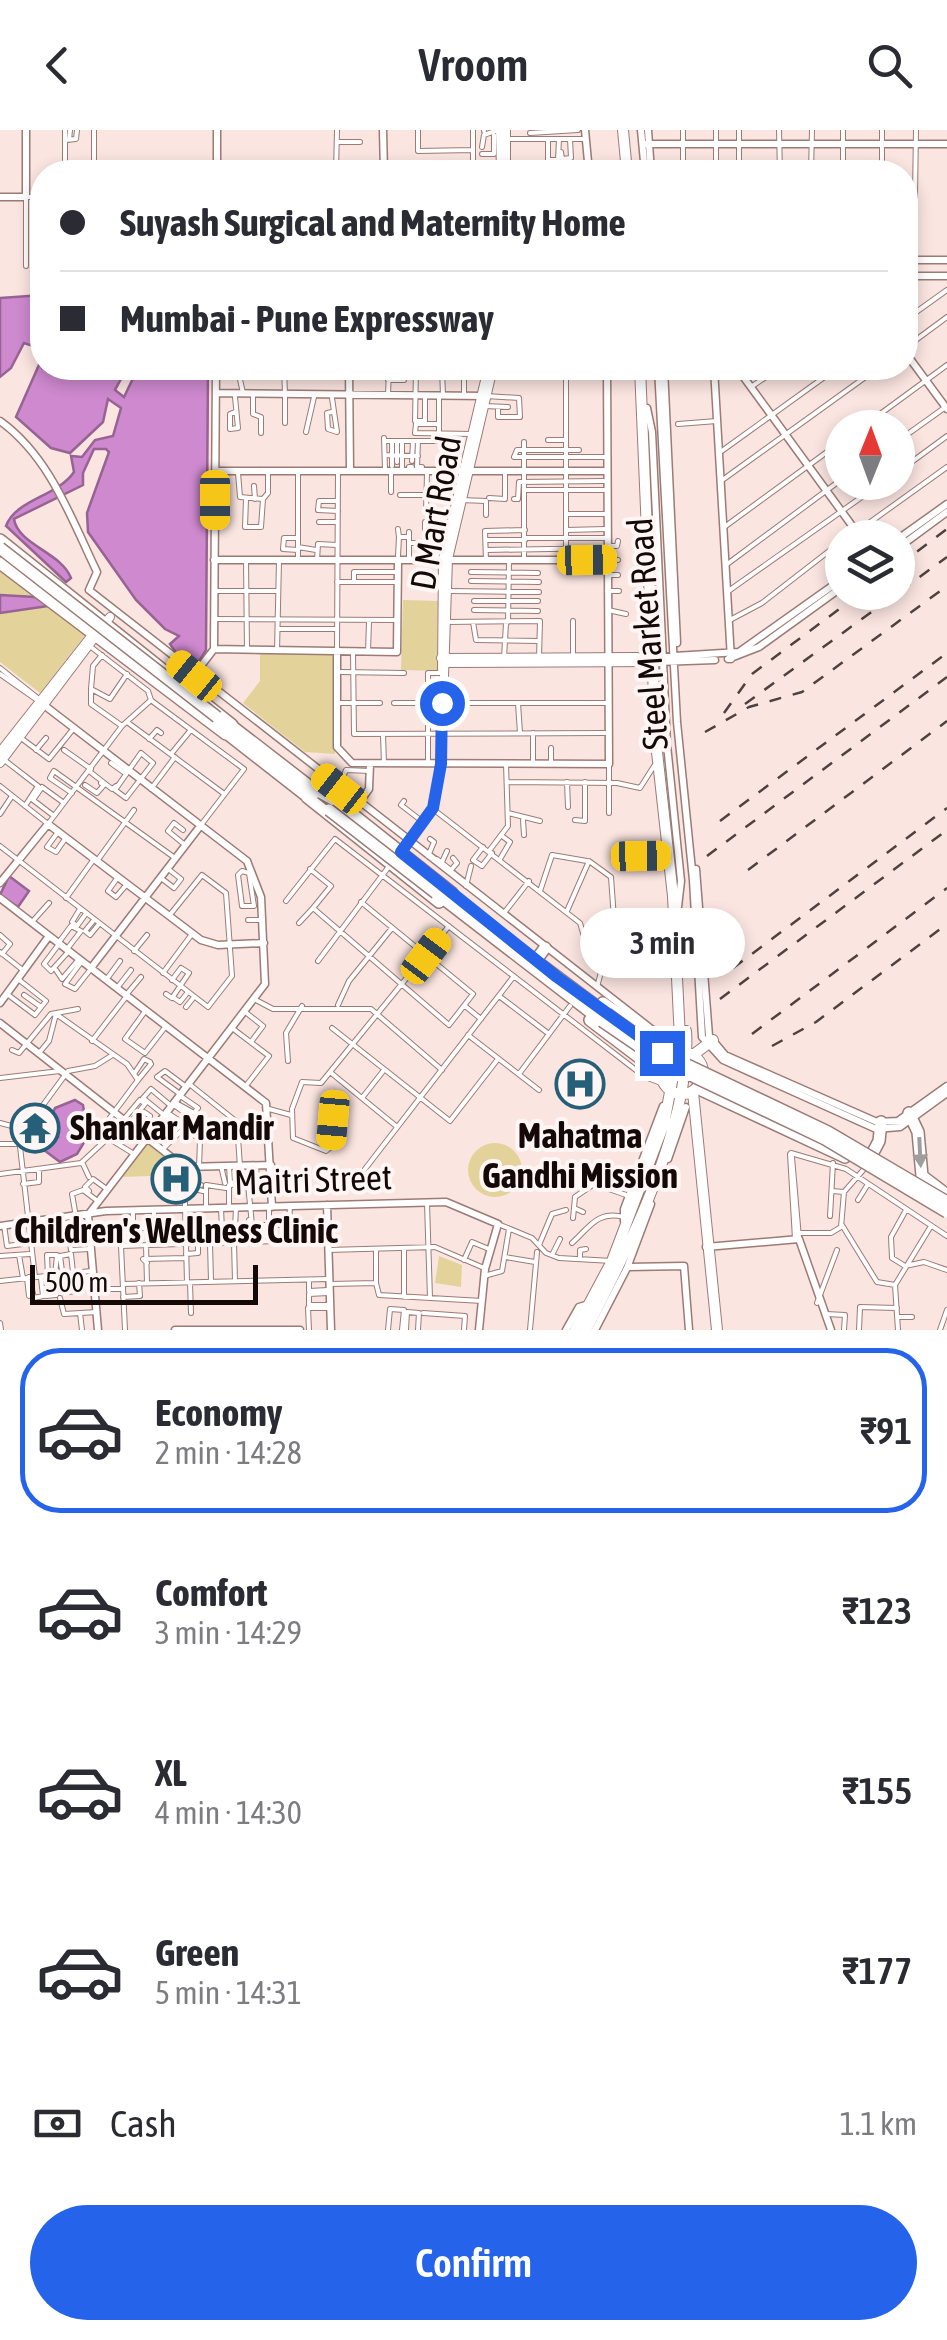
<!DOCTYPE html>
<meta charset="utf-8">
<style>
:root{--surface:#fff;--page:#f7f7f7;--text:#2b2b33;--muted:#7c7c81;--line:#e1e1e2;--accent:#2563eb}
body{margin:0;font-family:"Asap Condensed",sans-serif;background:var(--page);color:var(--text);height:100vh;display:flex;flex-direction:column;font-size:38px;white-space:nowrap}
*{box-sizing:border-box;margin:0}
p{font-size:32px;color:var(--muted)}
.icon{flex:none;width:55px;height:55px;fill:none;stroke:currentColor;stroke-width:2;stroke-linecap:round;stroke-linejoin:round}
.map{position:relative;height:1200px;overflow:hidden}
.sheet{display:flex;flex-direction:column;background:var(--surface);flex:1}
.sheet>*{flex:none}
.banner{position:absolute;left:30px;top:30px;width:888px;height:220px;border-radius:40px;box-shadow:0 5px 15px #0003;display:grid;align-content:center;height:220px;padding:0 30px;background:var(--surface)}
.needle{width:65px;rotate:1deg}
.controls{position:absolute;left:825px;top:280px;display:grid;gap:20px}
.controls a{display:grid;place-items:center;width:90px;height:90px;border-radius:50%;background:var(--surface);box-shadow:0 5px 15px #0003;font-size:50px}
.scale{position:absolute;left:30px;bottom:25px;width:228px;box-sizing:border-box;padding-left:10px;border:5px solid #140907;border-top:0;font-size:28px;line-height:35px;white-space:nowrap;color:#140907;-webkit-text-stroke:8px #fdf6f4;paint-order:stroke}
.end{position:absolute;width:45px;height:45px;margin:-22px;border:12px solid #2563eb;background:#fff;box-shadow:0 0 0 5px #fff}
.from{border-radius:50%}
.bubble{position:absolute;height:70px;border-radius:35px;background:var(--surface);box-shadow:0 5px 15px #0003;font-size:32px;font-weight:600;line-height:70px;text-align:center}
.car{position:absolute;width:30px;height:60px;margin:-30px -15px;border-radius:12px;box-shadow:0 0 8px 2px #0007;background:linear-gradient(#f5c518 24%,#345 0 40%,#f5c518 0 76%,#345 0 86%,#f5c518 0)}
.banner b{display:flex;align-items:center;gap:35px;height:95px;font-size:38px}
.banner b+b{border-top:2px solid var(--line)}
.banner i{width:25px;height:25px;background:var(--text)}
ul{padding:18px 0 0;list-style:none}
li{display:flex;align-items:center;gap:30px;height:165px;margin:0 20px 15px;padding:0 10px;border:5px solid transparent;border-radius:40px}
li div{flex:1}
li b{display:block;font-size:38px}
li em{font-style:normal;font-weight:600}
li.current{border-color:var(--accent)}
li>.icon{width:90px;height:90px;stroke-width:1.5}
.pay{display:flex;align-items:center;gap:25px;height:110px;padding:0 30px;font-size:38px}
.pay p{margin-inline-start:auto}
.cta{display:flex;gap:20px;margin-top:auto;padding:20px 30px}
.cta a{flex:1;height:115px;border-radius:60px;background:var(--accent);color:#fff;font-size:40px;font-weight:600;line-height:115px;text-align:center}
header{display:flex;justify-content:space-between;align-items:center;height:130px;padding:0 30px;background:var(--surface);font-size:45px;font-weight:600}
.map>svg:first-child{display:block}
.green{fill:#e3d39b}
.water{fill:#ce89cf;stroke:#966393;stroke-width:2.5}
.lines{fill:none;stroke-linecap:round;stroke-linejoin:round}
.minor-casing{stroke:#9c7b75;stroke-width:6}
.tertiary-casing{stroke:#9c7b75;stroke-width:9}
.secondary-casing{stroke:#9c7b75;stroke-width:10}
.trunk-casing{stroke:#9c7b75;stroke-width:12}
.motorway-casing{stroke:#9c7b75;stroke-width:14}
.minor{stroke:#fff;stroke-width:4}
.tertiary{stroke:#fff;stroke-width:6}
.secondary{stroke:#fff;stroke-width:8}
.trunk{stroke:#fff;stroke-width:10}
.motorway{stroke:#fff;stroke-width:11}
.rail{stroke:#4f413f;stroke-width:2.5;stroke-dasharray:12 12;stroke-linecap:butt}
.motorway-bridge-casing{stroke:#9c7b75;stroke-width:14;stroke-linecap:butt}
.motorway-bridge{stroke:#fff;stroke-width:11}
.oneway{fill:#a19d9c}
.route{stroke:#2563eb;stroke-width:12}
.labels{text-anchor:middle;stroke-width:8;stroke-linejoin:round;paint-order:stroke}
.street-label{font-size:35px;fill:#140907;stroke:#fdf6f4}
.poi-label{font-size:35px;font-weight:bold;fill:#140907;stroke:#fdf6f4}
</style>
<header><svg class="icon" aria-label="back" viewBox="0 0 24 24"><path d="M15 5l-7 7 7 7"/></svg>Vroom<svg class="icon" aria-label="search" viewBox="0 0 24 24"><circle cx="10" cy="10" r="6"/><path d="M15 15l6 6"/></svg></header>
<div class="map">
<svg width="947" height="1200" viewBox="0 0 947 1200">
<rect width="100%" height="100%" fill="#fbe5e1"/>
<path class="green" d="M0,439L35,467L0,465Z
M403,470L438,471L437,541L401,540Z
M48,476L87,503L40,563L0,532V483Z
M260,523L335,524V624L305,622L243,573L260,551Z
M148,1011L179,1037L181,1045L121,1047Z
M468 1040a27 27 0 1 1 54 0a27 27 0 1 1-54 0Z
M439,1126L462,1135L461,1157L435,1153Z"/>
<path class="water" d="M42,165V219L24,213L11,238L0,247V168Z
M42,228V238H127L115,260L124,267L138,238H208L206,520L194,540L184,535L170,514L179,506L165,499L136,470L88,402L87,383L109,322L106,319H94L83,343V355L14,389C18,415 61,422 71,448L66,452L6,396C16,369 57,367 74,342L71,326L82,327L95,310L113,306L121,278L108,269L103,292L70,323L51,318L16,287Z
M0,465L35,467L48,476L0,483Z
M9,746L29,761L18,777L0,765Z
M75,970L83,975L88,1006L77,1024L60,1032L40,1017L41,1011L56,1007L45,1004L55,978Z"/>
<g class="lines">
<g class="minor-casing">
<path id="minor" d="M418,0V21L473,20
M484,0V1
M683,0V42
M716,0V42
M739,0V42
M779,0L780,42
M843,0V42
M882,0V42
M530,3L578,0
M505,9H586
M66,10L76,9L77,0
M69,10L70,0
M548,11V30H558L559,9
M337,12H360
M482,17L484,5L495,1
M561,22L562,29L571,28L570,9
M482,24H494V5
M65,37H94
M548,39L556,35L558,42
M65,42V0
M94,42V0
M336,42L337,0
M473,42V0
M535,42V33H545L546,42
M561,42V33H571L572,42
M811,42L812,0
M914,130L916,0
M26,136V67H42
M905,190L947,160
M905,218L947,187
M284,238L285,264
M566,238V428
M416,239L415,291H425V268
M349,246H385
M445,246H464
M388,250H404
M751,257L779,238
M243,263L239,245L245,238
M388,265L389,239H442L443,265
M464,265V238
M486,266L519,268L520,287H498V277
M253,267V284L261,287V303
M484,276L508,277
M235,282L230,284V299L238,298L235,267
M332,282L327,283L328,299L337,302L332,268
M285,293V267
M439,294H416L415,303L472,304
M678,294L717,291
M861,298L947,235
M306,302L314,267
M384,308L385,339
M548,310H566
M386,311H439V265
M418,311L417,337H422
M898,311L947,276
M524,312V431
M579,320H517L514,327H607
M719,323L837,238
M385,325L418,326
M442,325V339
M412,331L413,311
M397,332V311
M392,336V311
M409,337H412
M402,339V311
M898,342L947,306
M238,343L240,367L263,369L268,363V340
M427,344L426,382H453
M721,351L878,238
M254,356L255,369
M524,360H604
M391,362V344
M400,365H425
M489,368L505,369V341
M246,369L245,397H261L263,369
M514,369H518L519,352L604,351
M461,370L486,371V385
M338,381L318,380L319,371H338
M566,384H606
M319,392H337
M425,392V431
M436,393L437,431
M723,398L842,311
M398,399L399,407H409
M566,400L606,399
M525,408H607
M848,408L947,337
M486,410H525
M409,413H435
M607,416H617L618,411
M298,417L316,420
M298,420L283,419L284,408H298
M486,420L606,418
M398,426L399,407
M246,430L247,520
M298,430V341
M317,430L318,414L337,415
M607,430H618
M409,431V402
M486,431L485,401L525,400
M726,435L842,349
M471,442L538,443
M607,445H618
M471,451L539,452
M337,452H397
M354,452V442H398
M214,461H278
M449,461L539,462
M607,461H619
M727,462L883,352
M474,471H538
M474,480L538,481
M608,480L626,484
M214,489L397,490
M728,491L762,473L842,411
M446,492L540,491L539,528
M473,492L476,510L539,511
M508,492L509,432
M278,499H337
M277,521L279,431
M337,521L338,341
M353,522L354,604L605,603
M368,522L369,491
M102,525L93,536L91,559L110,569L127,544
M573,527V491
M504,528L506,493
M0,538L39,569
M341,542L404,543
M0,544L40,572
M91,559V574L122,596
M152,571L244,639L201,695
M337,573H380
M394,573H609
M518,573L520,603
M127,592L223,663
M383,604L384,634
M21,608L49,629L74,598
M149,609L157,600L161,603
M36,620L46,608
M64,620L91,639
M141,623L153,633L126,668L115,660Z
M171,624L190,601
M3,629L38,656L25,676
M111,633L125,643
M551,633V618
M428,634V543H442
M533,634V603
M609,634V683
M89,641L112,659L116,656
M508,652L617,653L640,658L654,636
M567,652L568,677
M340,654L346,640L370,641
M85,655L97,663L104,655L101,653
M0,656L48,694L122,596L151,570L148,561L91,517
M151,659L175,627
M72,663L50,648L54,641L175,728
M404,671L401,675L423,692
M433,679L580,793L586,813L610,824
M508,683L540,691
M0,684L12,666
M54,686L33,670L42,657L64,673
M523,690L524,705
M575,690L585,691V652
M183,700L174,693L168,701L185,715
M58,702L47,717L56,722L65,709
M0,716L208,877L232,846L226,763L202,745L169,786
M483,717L473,730L482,736L492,723
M489,721L508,696L506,634
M428,726L434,712L430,709
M614,726H664
M437,729L451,740L457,733L453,728
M500,729L510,712L502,706
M97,731L134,680
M442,732L447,721
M310,739L331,756L313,778L449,895L473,864L361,772
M242,741L249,743L254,776H242L238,745Z
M118,747L108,761L116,767L127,754
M161,748L174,758L181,749L167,738
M466,756L471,736
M540,761L552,725L587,731
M66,768L94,729
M286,771L335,709L645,947L664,954
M80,779L72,792L77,796L85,785
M567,781L589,731L611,747L614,789
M504,783L529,751
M94,790L85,801L90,805L99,794
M248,790H263
M32,792L49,773
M299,793L313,778
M0,805L10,814L2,824
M59,812L71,796L81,801L67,819
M59,814L44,834L51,841L69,821
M134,821L147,805
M0,822L24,841
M82,831L65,854L75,859L90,840
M318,831L390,735
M56,840L62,849L79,829
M163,843L192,804
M106,850L120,831
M597,857L616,786L671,794
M117,858L131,840
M7,864L35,885L46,871L18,849
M166,864L172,868L189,843L181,838L172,850
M24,865L41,877
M126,865L141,847
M499,866L549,904
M174,868L180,872L188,862
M254,869L273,879H371L442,940
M338,875L349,851L392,798
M465,876L481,889
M186,877L194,867
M146,880L125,909L145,923L166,896
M244,881L263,896L251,912
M232,898L269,926L245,957
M332,898L450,991L498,929
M468,905L539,960
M92,911L126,867
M12,920L19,923L51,884L78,879
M39,923L49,911L56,884
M288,931L286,903L302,876
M330,942L396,996
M134,944L144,929L150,932
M519,944L570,876
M0,948L60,941
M138,950L151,934
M188,953L237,992L241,1052L250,1051V1035
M180,964L157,947L165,941L185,956
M362,968L384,940
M174,972L194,983L198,978L179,965
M269,979L291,985
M166,982L186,995L191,987L174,975
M164,984L179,996L164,1014
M164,985L143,968L151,959L170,975
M138,987L144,982L150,986L147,992
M124,989L140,970L145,974L130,993
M333,991L331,1017L326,1021L293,1008L292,979L302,952L321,953L449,796
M0,993L23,999
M224,1002V1007H238
M108,1008L134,1024
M0,1014H18
M163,1019L180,1002H190L200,1010L199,1037
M791,1023L846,1039L947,1106
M790,1024L795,1109
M792,1027L799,1108
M82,1032L89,1047
M256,1035L257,1051H271
M221,1036L225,1053
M229,1036L230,1052L234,1053
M184,1037L187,1152
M365,1039L514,846
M0,1044L81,1033L108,1008L106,993L138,950L127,934L56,884
M586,1051L629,1066
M23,1054L39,1052V1039
M185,1055H201
M190,1058L203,1061
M89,1061L85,1057L93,1049L108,1060
M832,1061L844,1062L865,1038
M858,1070L868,1054
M427,1073L430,1168
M229,1078V1055L248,1054L252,1095H269V1077
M206,1079V1055L226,1058
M221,1079L222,1099H235L236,1078
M906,1080L891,1107L892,1128L905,1136L924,1132L947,1140
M133,1081V1096
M583,1082L574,1078L575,1067L594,1054
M830,1086L833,1033
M76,1087L72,1064L83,1060L99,1072
M573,1088L574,1078
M498,1094L532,1108L546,1123L559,1128L612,1131
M4,1095L7,1116L30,1113
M277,1095L289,1093L290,1076
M842,1095L877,1152L895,1155
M237,1097L248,1099L249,1090
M136,1098H154V1080
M71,1100L88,1098
M68,1102L71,1120L89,1119
M798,1103H831L841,1097L844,1062
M234,1112L235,1151
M210,1113L211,1151
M572,1113C589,1098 597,1080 624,1087
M146,1115L147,1153
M539,1115L552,1084L566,1080
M404,1118V1167
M328,1120L435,1117L484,1138
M186,1124L198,1123V1115
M19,1125L23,1148
M552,1125L560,1109
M0,1126L30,1124
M505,1127L535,1132
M580,1127V1120L586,1119
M464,1130L472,1112L489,1119
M147,1133L143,1129L186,1128
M62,1141L60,1126L71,1124L73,1142
M48,1146L47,1125H57L55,1145
M56,1146L59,1163L77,1161L76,1142
M484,1146L502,1141L509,1099
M29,1147L34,1168L43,1166L41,1148
M35,1147L19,1008L68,941L95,936L111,926
M27,1148L29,1166
M309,1150V1161L328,1160
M0,1151L91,1141
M190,1153L191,1183
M376,1153L379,1165L482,1171
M123,1154L328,1149
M330,1154L376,1153V1119
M109,1159H123
M45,1162L46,1166L56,1165L54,1145
M328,1163L309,1164V1175H329
M123,1167L140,1166L139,1153
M60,1168L64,1184L97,1182
M817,1173L837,1120
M80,1183L82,1200
M423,1183L465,1186L464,1200
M826,1184L845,1185L844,1200
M899,1187H912
M0,1193L1,1200
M125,1200L121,1116L305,1110
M309,1200L308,1178H329
M388,1200L390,1179L404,1180L402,1200
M406,1200L407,1182L419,1183L418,1200
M530,1200L537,1122
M859,1200L860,1177L897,1178
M898,1200L895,1155L931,1096
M940,1200L947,1180"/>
</g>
<g class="tertiary-casing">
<path id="tertiary" d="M383,0L384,42
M585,0L589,42
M641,0L645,42
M648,0L651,42
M643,14H947
M217,42V0
M0,67H26V0
M905,130H947
M905,146H947
M905,222L947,279
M349,238L350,341
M658,238L677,592L693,750L702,907L723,930L876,999L900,997L947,963
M664,238L677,513
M714,238L731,529
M737,238L861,408
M216,263L485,266
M647,278L652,302L667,615L681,751L678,777
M0,291C50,327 71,388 97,442L89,460L654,901L675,908
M215,341H607
M898,409L947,374
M898,418L947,382
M214,430H607
M214,519L216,238
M214,519L397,522L398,431
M337,521V617L352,633L609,634L607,238
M658,527L739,522L842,449
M728,529L759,517L842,457
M658,532L715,530
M194,545L214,519
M40,572L247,731L261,767L265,854L88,1085L98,1200
M358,674L369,659L370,634
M696,739L709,906L725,925L877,992L898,991L947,956
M0,753L48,694L201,810L218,815L264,813
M0,768L266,973L272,1077
M91,838L201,695
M0,873L49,806
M0,893L184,1037L271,1035
M668,1029L686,977
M327,1075L331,1200
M624,1091V1079L663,976
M0,1096L106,1081L446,1072L498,1094L485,1139L479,1200
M706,1117L799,1109L831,1200
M628,1137L684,1136L689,1200
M175,1200H300
M566,1200L579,1177L586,1175
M595,1200L627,1138L651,1074"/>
</g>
<g class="secondary-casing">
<path id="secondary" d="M500,0L501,42
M506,0V42
M441,528L637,527
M444,533L655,532
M442,539L443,428L488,238
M0,622L96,500
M0,633L110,487
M399,724L433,679L441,634L448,429L493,238"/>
</g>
<g class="trunk-casing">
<path id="trunk" d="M623,0L627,42
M661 943a21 21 0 1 1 42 0a21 21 0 1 1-42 0Z
M693,925L713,910
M693,962L717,1200
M575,1200L612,1131L664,994L680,909L673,766L656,613L640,238
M586,1200C628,1120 692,992 686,901"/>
</g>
<g class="motorway-casing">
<path id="motorway" d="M0,410L232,595
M0,433L226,604
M229,594L317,662
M220,598L312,670
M313,658L336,671L452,763
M307,667L439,772
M442,761L607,884
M436,763L602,891
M536,830L545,818
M603,873L676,923
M590,890L661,944
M665,917L679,903
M697,958L845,1027
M909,983L918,1002L922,1046L947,1065
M867,1034L879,1011L881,992"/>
</g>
<use href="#minor" class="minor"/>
<use href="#tertiary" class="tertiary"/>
<use href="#secondary" class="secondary"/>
<use href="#trunk" class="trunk"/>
<use href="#motorway" class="motorway"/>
<path class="rail" d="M898,436L947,399
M745,574L947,427
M724,583L752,544L862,462
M705,602L749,577L802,562L947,456
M720,691L947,523
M707,726L947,547
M748,740L947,591
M733,838L947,678
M720,869L947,700
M752,904L947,758
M772,916L816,892L947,794"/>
<g class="motorway-bridge-casing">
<path id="motorway-bridge" d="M0,418L217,587
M329,680L436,763
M607,884L662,923L828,1002L947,1072
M602,891L659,930L825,1009L947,1082"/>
</g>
<use href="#motorway-bridge" class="motorway-bridge"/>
</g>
<defs><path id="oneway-solid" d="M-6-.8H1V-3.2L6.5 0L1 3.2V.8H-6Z" transform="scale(2.5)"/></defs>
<use class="oneway" href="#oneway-solid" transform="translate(920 1022) rotate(87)"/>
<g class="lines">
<path class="route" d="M442,573L441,634L433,678L401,722L557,847L662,923"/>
</g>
<defs>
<g id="hospital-ring" transform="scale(2.5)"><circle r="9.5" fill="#fdf6f4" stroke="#255f78" stroke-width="1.5"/><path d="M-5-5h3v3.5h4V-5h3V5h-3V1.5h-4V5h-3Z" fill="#255f78"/></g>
<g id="temple-ring" transform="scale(2.5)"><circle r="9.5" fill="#fdf6f4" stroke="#255f78" stroke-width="1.5"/><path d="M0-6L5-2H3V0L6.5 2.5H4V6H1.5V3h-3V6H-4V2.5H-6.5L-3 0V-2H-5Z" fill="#255f78"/></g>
</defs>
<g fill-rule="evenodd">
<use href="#hospital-ring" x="580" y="954"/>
<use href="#temple-ring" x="35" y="998"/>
<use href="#hospital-ring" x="176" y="1049"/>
</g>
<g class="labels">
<g class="street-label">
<text transform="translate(436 383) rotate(-80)" y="12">D Mart Road</text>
<text transform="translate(648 504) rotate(-94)" y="12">Steel Market Road</text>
<text transform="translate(313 1050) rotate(-2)" y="12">Maitri Street</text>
</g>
<g class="poi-label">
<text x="70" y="1010" text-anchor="start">Shankar Mandir</text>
<text x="580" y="1018">Mahatma<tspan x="580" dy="40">Gandhi Mission</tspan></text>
<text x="176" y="1113">Children's Wellness Clinic</text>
</g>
</g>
</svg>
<div class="controls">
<a><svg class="needle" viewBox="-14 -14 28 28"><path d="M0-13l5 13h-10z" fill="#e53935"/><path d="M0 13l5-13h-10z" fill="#7c7c81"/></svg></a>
<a><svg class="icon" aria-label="layers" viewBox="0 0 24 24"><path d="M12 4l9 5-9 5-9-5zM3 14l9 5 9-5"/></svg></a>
</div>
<div class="scale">500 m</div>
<i class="end from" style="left:442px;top:573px"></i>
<i class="end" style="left:662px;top:923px"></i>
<div class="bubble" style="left:580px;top:778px;width:165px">3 min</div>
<i class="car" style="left:215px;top:370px;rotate:180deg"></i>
<i class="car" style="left:587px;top:430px;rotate:89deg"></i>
<i class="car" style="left:194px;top:546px;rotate:309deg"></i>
<i class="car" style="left:339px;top:659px;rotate:308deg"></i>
<i class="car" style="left:641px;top:726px;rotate:89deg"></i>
<i class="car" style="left:426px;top:826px;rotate:37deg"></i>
<i class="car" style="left:333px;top:990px;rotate:185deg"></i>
<div class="banner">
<b><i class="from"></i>Suyash Surgical and Maternity Home</b>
<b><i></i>Mumbai - Pune Expressway</b>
</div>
</div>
<section class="sheet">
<ul>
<li class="current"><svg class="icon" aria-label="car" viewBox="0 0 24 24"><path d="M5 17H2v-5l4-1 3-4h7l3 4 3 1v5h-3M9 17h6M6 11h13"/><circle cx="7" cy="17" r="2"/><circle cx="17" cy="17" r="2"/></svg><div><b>Economy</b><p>2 min · 14:28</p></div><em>₹91</em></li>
<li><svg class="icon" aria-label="car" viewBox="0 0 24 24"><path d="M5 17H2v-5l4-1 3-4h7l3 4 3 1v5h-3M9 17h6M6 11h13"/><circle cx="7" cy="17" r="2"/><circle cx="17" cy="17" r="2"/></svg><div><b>Comfort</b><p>3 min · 14:29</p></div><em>₹123</em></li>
<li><svg class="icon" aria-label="car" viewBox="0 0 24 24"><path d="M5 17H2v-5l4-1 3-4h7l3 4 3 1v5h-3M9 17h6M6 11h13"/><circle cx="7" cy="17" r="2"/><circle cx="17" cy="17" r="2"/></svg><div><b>XL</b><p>4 min · 14:30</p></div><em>₹155</em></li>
<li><svg class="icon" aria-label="car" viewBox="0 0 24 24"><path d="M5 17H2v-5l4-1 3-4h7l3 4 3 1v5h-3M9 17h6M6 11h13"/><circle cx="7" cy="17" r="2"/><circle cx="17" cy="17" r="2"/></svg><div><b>Green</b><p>5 min · 14:31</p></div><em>₹177</em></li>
</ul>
<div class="pay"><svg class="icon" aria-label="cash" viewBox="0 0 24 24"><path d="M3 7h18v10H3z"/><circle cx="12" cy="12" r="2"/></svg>Cash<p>1.1 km</p></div>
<div class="cta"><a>Confirm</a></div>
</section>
